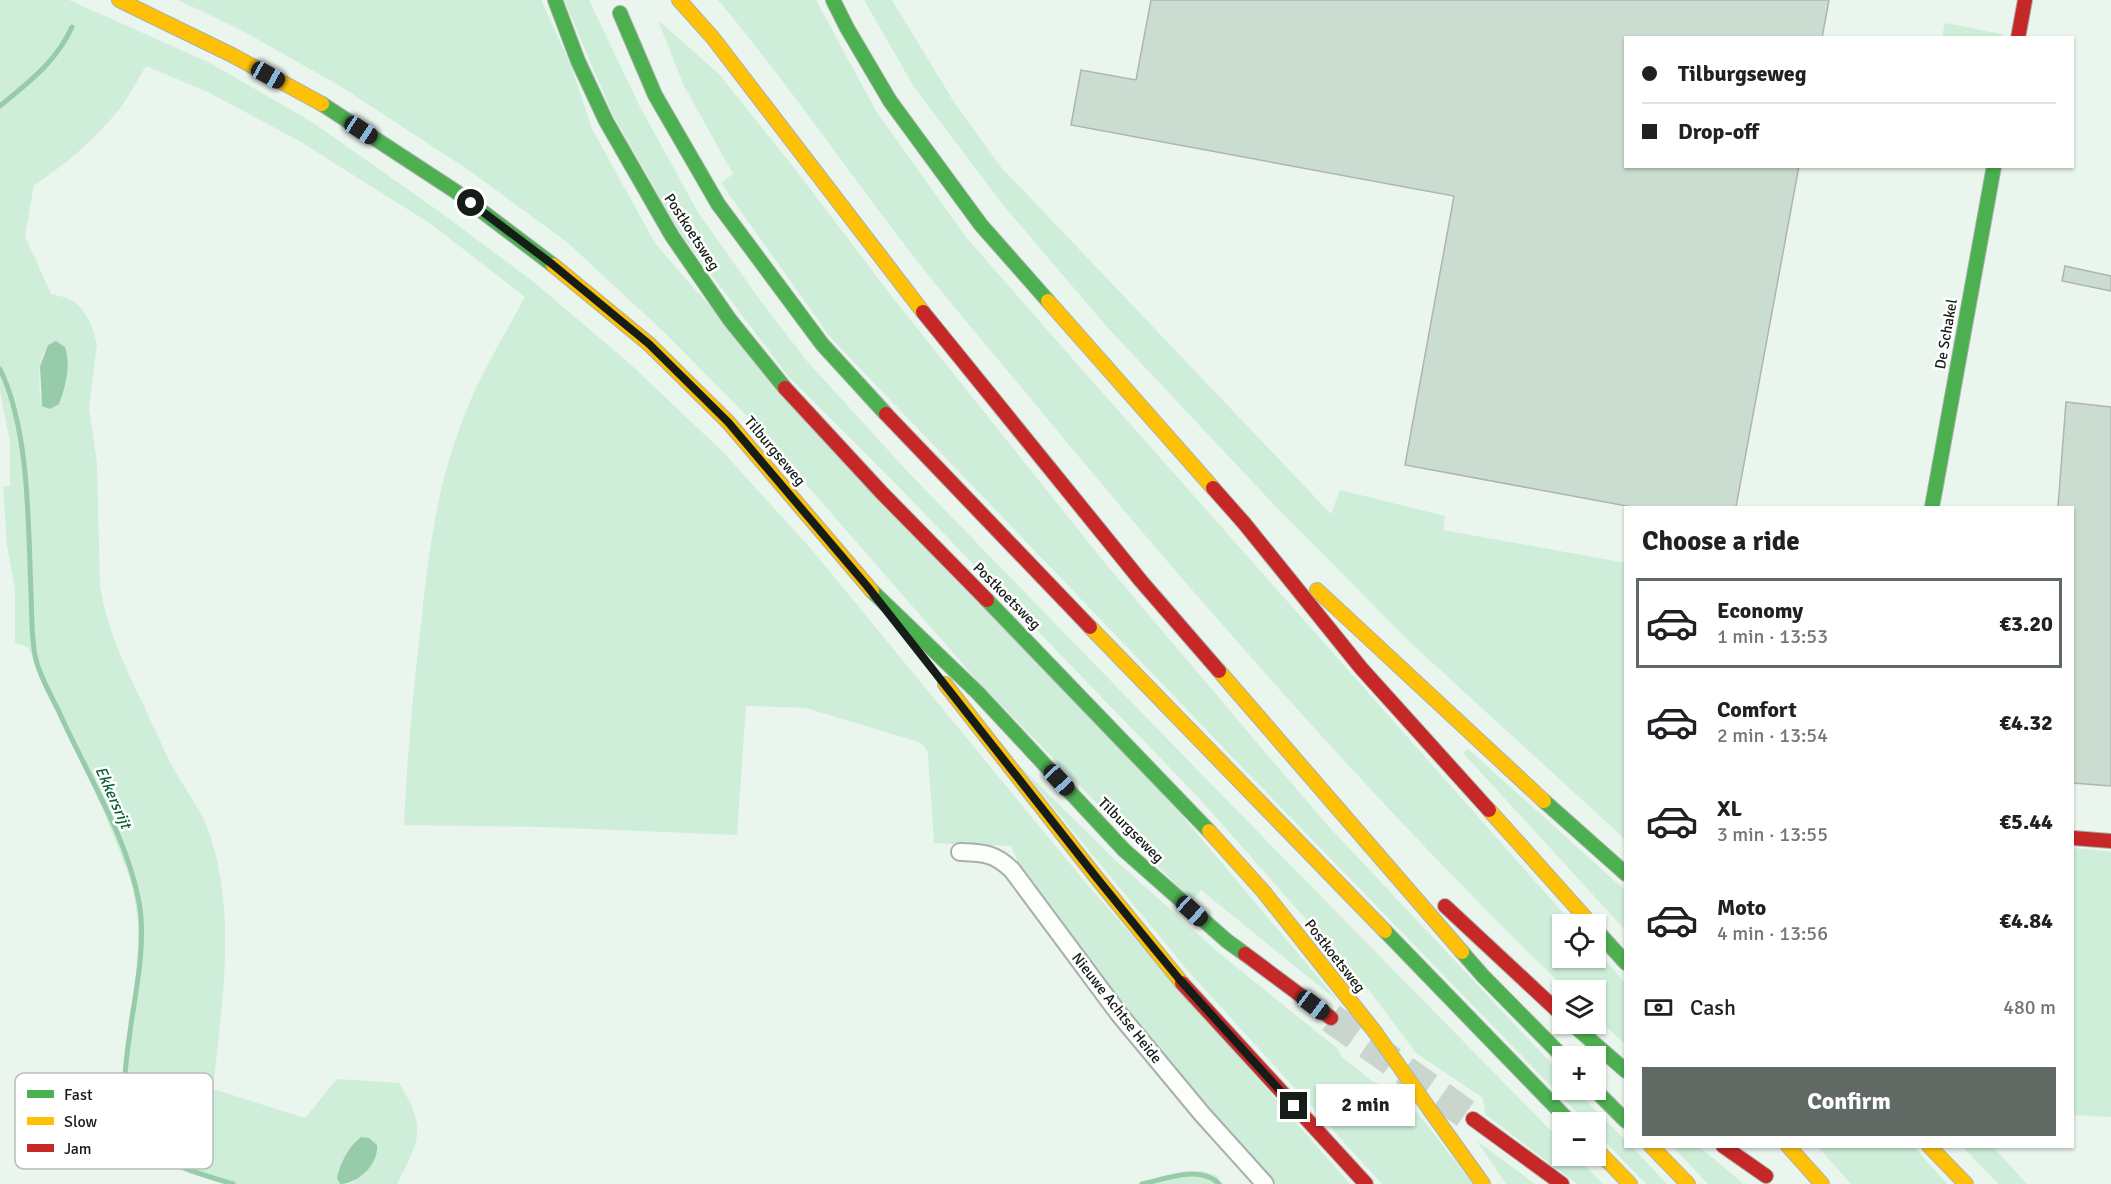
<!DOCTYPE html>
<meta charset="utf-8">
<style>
:root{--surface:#fff;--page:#f6f6f6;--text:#202124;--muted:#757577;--line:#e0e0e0;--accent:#606963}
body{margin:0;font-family:Signika,sans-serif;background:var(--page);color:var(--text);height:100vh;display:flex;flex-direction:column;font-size:22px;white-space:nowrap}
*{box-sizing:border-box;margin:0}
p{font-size:20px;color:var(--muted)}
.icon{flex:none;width:33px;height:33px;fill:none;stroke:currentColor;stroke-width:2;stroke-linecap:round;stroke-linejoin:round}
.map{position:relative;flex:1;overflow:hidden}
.drawer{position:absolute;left:1624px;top:506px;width:450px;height:642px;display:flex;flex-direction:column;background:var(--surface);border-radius:0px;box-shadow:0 2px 4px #0004}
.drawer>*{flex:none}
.hud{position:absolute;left:1624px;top:36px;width:450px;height:132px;border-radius:0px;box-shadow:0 2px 4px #0004;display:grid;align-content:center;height:132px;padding:0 18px;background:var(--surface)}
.controls{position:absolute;left:1552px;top:914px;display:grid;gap:12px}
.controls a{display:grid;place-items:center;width:54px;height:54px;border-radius:0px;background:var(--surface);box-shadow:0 2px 4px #0004;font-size:30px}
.end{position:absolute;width:27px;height:27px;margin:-14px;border:8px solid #161d18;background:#fff;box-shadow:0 0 0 3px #fff}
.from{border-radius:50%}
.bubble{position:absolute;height:42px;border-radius:0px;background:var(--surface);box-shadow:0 2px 4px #0004;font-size:20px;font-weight:800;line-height:42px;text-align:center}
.car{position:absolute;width:18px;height:36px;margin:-18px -9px;border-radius:8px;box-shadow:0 0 4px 2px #0007;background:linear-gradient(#222 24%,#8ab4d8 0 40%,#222 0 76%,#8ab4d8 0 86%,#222 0)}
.hud b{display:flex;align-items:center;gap:21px;height:57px;font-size:22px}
.hud b+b{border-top:2px solid var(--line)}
.hud i{width:15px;height:15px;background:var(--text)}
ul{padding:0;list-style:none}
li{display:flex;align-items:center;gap:18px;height:90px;margin:0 12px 9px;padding:0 6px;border:3px solid transparent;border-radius:0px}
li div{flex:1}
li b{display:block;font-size:22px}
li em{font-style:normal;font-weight:800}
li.current{border-color:var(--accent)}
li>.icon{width:54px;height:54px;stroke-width:1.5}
h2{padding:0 18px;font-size:27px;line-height:72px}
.pay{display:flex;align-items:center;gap:15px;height:66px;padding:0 18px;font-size:22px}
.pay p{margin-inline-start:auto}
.button{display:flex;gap:12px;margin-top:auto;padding:12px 18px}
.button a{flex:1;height:69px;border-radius:0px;background:var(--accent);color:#fff;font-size:24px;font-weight:800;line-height:69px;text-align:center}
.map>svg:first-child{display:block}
.green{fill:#ceeed9;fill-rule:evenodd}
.water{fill:#97cbaa}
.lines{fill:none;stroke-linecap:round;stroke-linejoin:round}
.stream{stroke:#97cbaa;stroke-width:5}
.building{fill:#cbddd1;stroke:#adb5af;stroke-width:1.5}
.highway-tunnel{stroke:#cad5cd;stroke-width:30;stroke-dasharray:30 15;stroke-linecap:butt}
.street-casing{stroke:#a8b0aa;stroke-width:20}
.fast-casing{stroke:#a8b0aa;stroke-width:16}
.slow-casing{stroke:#a8b0aa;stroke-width:16}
.jam-casing{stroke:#a8b0aa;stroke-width:16}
.street{stroke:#fcfefc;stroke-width:16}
.fast{stroke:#4caf50;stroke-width:14}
.slow{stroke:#ffc107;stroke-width:14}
.jam{stroke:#c62828;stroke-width:14}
.slow-bridge-casing{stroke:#a4b6ab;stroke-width:16;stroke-linecap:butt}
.slow-bridge{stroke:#ffc107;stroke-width:14}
.route{stroke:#161d18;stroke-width:8}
.labels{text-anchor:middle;stroke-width:5;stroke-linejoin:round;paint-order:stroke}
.street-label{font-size:15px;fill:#161d18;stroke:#fff}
.water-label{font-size:16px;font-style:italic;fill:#0c6038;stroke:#fff}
.key{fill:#fff;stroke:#b9bbba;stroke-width:1.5}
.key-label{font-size:16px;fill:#161d18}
</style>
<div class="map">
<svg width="2111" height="1184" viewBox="0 0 2111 1184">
<rect width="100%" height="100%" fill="#eaf5ed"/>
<path class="green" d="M0,0H69L210,63L312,122L440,212L535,283L629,363L723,452L812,550L1085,882L1350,1184H1273L1207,1111L1124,1011L1019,864L1011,846L934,843L928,754L924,746L919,742L806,708L746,706L737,835L542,827L404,825C407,758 413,691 421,625C428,555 437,485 463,419C479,377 503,337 525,297L431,224L301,142L208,92L146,66C138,79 130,94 121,107C96,138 67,164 34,185L25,236L51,294L64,297L73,301L82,309L91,324L97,344L89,409L97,463L100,587C107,628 124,665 142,702C152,723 161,744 171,764C182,785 198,805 207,827C238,910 222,1003 213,1089L305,1118L337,1079L399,1083C427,1128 420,1139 397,1184H349L354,1182L358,1138C349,1152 334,1166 340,1184H225L173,1168L149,1150L139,1137L132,1125L125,1104L122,1082L137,966L138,922L133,889L127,870L102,808L28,647L15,643V589L7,546L3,487L10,486V442L0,391ZM51,343L67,377L59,404L42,406C39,387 35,357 51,343Z
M178,0H541L572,68L592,129L655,243L692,286L1178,811L1338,1001L1201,890L1192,901L975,678L743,412L666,334L568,243L470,171L340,86L241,30Z
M564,0H589L640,107L699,214L760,300L806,360L907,471L1213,786L1563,1143V1155H1575L1603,1184H1577L1485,1114L1483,1098L1416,1053L1372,994L1198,797L894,482L788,376L680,233L613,115Z
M718,0H816L876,111L966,237L1070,356L1573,924H1563V957H1596V950L1626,984V1045L1596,1017V990H1567C1386,815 1220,626 1059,433C1015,379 969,326 925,271C855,182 791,87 718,0Z
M864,0H892L954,102L1001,167L1331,514L1340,490L1445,516L1443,530L1626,563V840L1413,645L1280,511L1108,328L1004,206L914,87Z
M658,20L719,74L795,169L893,298L1104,562L1264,751L1331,829L1563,1076V1089H1575L1626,1141V1146H1631L1667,1184H1646L1596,1132V1122H1586L1242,767L830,337L721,183L733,174L683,84Z
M1945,23L2002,34L2001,37H1942Z
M1468,749L1626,891V931L1463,753Z
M1017,763L1114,859L1219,953L1338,1049L1342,1057L1372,1081L1402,1093L1473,1184H1382L1189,972Z
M2073,848L2111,852V1117L2073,1115Z
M1477,1141L1535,1184H1506Z
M1672,1146H1698L1744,1184H1708Z
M1817,1146H1913L1947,1184H1851Z
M1962,1146H1992L2027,1184H1998Z
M1201,1171L1216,1175L1223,1184H1136Z"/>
<path class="water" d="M56,341L65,347C71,365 66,386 59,404L50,409L42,406L40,366L48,345Z
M361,1137L369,1138L377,1145C379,1164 358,1184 340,1184L337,1178C340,1163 349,1146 361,1137Z"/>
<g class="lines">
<path class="stream" d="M0,106C29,82 56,62 72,27
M0,369C30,431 28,525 31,593C32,615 31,639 36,660C41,679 52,697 60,714C87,774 127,837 139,902C146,941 137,985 131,1024C127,1057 119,1091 132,1122C150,1163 194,1172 233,1184
M1142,1184C1165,1179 1201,1164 1219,1184"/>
</g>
<path class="building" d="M1151,0H1829L1822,38H1626V166H1799L1736,507H1632L1405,465L1454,196L1071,125L1081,70L1136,80Z
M2065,266L2111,276V291L2062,281Z
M2066,402L2111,407V786L2073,783V507H2058Z"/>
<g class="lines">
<path class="highway-tunnel" d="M1331,1018L1473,1119"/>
<g class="street-casing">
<path id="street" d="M960,852C984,853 994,853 1012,870L1119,1014L1202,1114L1265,1184"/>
</g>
<g class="fast-casing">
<path id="fast" d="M555,0L578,61L606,121L672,236L730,320L785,388
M833,0L847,28L890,101L981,225L1048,301
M620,13L655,95L718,204L822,344L886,414
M322,104L455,191L553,265
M1932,507L1994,166
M872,591L978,693L1124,850L1227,941L1245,954
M987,600L1209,831
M1544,801L1626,874
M1596,930L1626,963
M1385,931L1570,1122
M1462,952L1483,976L1563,1057
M1571,1023L1626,1071
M1594,1089L1626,1121"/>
</g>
<g class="slow-casing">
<path id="slow" d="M119,0L232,55L322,104
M679,0L713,38L923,312
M553,265L649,344L728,422L872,591
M1048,301L1213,488
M1317,590L1544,801
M1090,627L1385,931
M1219,671L1462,952
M945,684L1096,877L1182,983
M1489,810L1591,924
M1209,831L1263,891L1375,1032
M1430,1110L1483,1184
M1651,1146L1688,1184
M1788,1146L1822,1184
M1929,1146L1966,1184
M1596,1149L1630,1184"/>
</g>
<g class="jam-casing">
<path id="jam" d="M2018,38L2025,0
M923,312L1141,581L1219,671
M785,388L882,493L987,600
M886,414L1090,627
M1213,488L1244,523L1361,668L1489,810
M2073,838L2111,841
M1445,906L1563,1016
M1245,954L1331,1018
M1182,983L1366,1184
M1473,1119L1562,1184
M1723,1146L1766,1176"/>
</g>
<use href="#street" class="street"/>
<use href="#fast" class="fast"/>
<use href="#slow" class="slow"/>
<use href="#jam" class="jam"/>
<g class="slow-bridge-casing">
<path id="slow-bridge" d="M1375,1032L1430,1110"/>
</g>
<use href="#slow-bridge" class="slow-bridge"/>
</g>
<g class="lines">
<path class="route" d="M471,203L552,264L649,344L728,422L867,586L1096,877L1152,946L1180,980L1294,1106"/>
</g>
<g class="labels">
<g class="street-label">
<text transform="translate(692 232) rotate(57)" y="5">Postkoetsweg</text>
<text transform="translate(1946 334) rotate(-80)" y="5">De Schakel</text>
<text transform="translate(775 451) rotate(50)" y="5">Tilburgseweg</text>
<text transform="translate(1007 596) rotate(45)" y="5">Postkoetsweg</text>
<text transform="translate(1131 830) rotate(45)" y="5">Tilburgseweg</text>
<text transform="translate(1335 956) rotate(52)" y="5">Postkoetsweg</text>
<text transform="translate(1117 1008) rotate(52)" y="5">Nieuwe Achtse Heide</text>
</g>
<g class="water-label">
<text transform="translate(114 797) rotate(66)" y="6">Ekkersrijt</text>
</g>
</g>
<rect x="15" y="1073" width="198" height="96" rx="9" class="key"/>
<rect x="27" y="1090" width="27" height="8" fill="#4caf50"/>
<rect x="27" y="1117" width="27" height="8" fill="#ffc107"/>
<rect x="27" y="1144" width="27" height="8" fill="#c62828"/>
<g class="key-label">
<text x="64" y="1100">Fast</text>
<text x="64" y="1127">Slow</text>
<text x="64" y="1154">Jam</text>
</g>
</svg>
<div class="controls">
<a><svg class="icon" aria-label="locate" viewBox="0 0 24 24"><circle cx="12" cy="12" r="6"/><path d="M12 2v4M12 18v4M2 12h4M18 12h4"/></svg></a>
<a><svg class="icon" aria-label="layers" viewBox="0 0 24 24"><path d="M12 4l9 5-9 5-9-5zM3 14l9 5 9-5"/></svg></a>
<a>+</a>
<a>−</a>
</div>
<i class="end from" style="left:471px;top:203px"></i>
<i class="end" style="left:1294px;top:1106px"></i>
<div class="bubble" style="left:1316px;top:1084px;width:99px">2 min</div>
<i class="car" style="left:268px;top:75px;rotate:119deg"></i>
<i class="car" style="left:361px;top:130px;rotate:123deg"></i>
<i class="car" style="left:1059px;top:780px;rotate:137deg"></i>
<i class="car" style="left:1192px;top:911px;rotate:132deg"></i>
<i class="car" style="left:1313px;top:1005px;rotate:127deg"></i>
<div class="hud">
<b><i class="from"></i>Tilburgseweg</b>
<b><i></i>Drop-off</b>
</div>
<section class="drawer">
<h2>Choose a ride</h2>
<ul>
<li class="current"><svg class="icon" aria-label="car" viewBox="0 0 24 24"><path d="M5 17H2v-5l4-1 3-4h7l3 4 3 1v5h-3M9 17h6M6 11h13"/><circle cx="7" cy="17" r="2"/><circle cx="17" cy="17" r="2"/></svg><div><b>Economy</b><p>1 min · 13:53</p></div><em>€3.20</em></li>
<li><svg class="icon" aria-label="car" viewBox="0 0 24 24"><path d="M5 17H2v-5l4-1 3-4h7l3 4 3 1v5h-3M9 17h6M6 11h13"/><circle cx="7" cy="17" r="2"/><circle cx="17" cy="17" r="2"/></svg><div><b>Comfort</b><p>2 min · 13:54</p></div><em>€4.32</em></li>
<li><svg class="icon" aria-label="car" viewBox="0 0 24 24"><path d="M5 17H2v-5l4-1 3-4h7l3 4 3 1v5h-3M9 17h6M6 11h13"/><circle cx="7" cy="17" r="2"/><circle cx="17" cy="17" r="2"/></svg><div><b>XL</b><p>3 min · 13:55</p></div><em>€5.44</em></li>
<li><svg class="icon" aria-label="car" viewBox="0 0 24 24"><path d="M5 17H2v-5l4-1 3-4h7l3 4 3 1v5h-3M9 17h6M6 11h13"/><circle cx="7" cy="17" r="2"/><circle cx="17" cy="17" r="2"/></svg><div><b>Moto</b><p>4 min · 13:56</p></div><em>€4.84</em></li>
</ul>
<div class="pay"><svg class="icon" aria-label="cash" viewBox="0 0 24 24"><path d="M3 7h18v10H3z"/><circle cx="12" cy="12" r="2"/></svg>Cash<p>480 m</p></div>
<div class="button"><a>Confirm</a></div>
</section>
</div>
